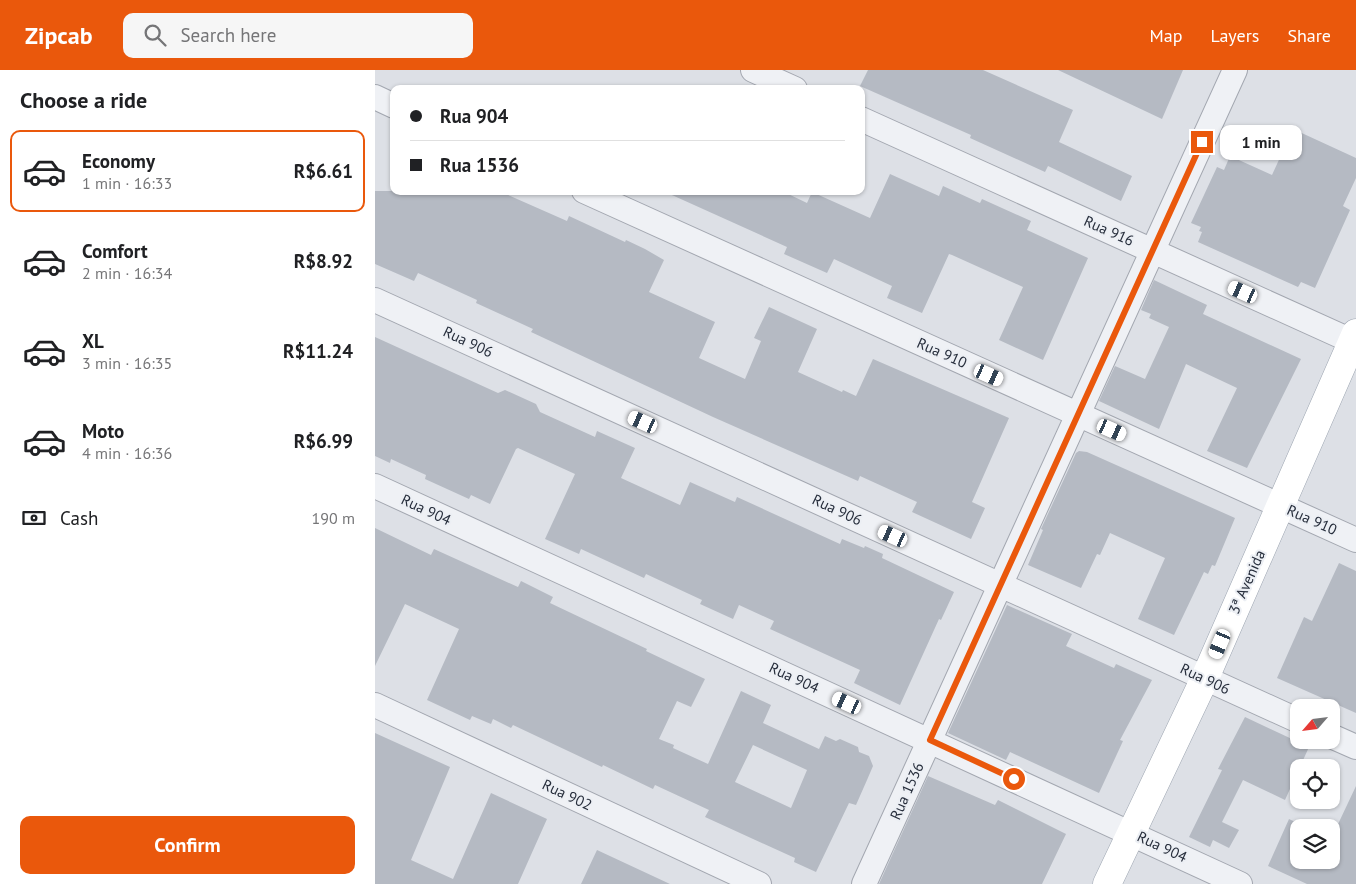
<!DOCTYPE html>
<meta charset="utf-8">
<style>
:root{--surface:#fff;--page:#f6f6f6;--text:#202124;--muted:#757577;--line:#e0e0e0;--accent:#ea580c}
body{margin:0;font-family:"PT Sans",sans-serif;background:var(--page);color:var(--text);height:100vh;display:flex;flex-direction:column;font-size:19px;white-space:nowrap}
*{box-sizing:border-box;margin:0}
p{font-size:16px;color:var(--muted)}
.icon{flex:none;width:28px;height:28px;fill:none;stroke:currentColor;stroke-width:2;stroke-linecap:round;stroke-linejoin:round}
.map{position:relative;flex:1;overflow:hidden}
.panel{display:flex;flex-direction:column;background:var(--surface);width:375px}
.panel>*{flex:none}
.top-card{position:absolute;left:15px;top:15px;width:475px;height:110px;border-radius:10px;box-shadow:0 1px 4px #0004;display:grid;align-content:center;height:110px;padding:0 20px;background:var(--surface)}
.needle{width:32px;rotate:242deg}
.tools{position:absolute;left:915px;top:629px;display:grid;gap:10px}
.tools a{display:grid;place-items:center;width:50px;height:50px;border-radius:10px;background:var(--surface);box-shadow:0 1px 4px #0004;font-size:25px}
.end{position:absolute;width:22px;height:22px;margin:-11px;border:6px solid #ea580c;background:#fff;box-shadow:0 0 0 2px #fff}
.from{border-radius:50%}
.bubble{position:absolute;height:35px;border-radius:10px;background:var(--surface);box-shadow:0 1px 4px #0004;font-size:16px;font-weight:700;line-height:35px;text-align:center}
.car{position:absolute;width:15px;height:30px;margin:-15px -8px;border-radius:6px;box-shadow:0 0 4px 1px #0007;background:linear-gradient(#fff 24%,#345 0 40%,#fff 0 76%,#345 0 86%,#fff 0)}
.top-card b{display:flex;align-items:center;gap:18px;height:48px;font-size:19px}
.top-card b+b{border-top:1px solid var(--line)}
.top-card i{width:12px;height:12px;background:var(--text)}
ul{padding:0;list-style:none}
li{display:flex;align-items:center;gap:15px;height:82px;margin:0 10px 8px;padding:0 10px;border:2px solid transparent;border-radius:10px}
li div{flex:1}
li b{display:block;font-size:19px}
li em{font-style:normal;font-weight:700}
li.current{border-color:var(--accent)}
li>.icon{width:45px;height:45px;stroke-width:1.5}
h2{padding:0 20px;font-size:22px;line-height:60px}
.pay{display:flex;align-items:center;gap:12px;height:55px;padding:0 20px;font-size:19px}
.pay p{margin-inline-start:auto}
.cta{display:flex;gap:10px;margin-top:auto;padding:10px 20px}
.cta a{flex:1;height:58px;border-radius:10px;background:var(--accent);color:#fff;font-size:20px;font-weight:700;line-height:58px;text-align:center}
header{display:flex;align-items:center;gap:30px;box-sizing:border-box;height:70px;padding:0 25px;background:var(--accent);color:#fff}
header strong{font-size:24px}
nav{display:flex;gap:28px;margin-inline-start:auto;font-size:18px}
.search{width:350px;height:45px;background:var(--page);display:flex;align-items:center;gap:12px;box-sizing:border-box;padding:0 18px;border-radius:10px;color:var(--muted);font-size:19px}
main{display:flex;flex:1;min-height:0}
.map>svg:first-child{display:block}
.building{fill:#b5bac3;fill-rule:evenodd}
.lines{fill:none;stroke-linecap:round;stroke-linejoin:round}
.minor-casing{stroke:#a3a7b0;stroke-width:26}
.primary-casing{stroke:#9da5b1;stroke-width:29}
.minor{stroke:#eff1f5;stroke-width:24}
.primary{stroke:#fff;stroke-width:28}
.route{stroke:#ea580c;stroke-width:6}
.labels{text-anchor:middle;stroke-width:4;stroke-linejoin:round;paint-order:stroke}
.street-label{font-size:15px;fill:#272e3c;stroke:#eceff4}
</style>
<header>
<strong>Zipcab</strong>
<div class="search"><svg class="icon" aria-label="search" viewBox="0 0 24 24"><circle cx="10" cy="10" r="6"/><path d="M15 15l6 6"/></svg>Search here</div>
<nav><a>Map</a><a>Layers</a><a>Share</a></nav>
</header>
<main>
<section class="panel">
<h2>Choose a ride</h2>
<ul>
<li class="current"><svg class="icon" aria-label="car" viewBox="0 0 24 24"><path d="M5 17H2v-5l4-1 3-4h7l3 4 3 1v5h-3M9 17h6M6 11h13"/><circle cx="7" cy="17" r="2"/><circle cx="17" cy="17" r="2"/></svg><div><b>Economy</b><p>1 min · 16:33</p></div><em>R$6.61</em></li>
<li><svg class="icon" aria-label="car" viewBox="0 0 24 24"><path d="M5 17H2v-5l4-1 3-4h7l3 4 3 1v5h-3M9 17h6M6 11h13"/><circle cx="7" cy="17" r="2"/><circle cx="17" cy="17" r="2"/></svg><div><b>Comfort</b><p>2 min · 16:34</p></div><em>R$8.92</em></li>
<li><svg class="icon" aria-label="car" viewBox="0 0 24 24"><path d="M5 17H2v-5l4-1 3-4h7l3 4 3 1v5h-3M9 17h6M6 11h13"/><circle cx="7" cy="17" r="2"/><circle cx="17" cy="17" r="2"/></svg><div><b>XL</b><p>3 min · 16:35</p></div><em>R$11.24</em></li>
<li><svg class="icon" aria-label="car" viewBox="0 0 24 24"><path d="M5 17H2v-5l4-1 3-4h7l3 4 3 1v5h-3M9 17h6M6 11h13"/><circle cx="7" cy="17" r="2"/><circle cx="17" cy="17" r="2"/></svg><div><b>Moto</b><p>4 min · 16:36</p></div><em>R$6.99</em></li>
</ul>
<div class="pay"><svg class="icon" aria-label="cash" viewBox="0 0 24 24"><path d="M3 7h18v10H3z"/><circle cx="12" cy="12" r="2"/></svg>Cash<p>190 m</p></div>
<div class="cta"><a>Confirm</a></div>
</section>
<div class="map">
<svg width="981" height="814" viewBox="0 0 981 814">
<rect width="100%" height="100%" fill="#dde0e6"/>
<path class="building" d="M493,0H608L698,40L684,72L757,106L746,131L673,96L670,102L595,68L596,65L485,16Z
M683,0H808L787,49Z
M918,59L981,88V108L968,136L975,140L940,218L926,212L923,217L823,172L827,162L824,161L826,157L816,153L842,97L849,100L855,86L897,105Z
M515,104L564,126L568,116L605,133L607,129L656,151L652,160L713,188L668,290L624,270L648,217L577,185L574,184L547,243L512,228L517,216L459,189L452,203L409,184L412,177L288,121H407L432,133L437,122L495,148Z
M0,121H124L192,151L194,146L250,172L251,170L270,179L289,190L274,222L340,252L324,288L370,309L386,271L379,268L394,237L442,259L423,302L467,322L468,320L481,326L498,289L634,348L597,432L610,438L596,469L537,442L542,432L485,406L483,411L338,347L156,262L158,259L101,233L102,230L43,203L39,211L0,194Z
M779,210L832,235L828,244L926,289L872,398L832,381L862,318L811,294L784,359L724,331L740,296L770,309L794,257L774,248L776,244L766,240Z
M0,267L123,323L130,320L161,334L165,342L220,367L222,361L260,378L246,408L305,435L315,412L360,432L362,427L465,474L467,469L489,478L490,476L508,484L507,488L579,522L566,550L564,549L525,635L479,613L485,600L395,559L399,551L364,535L358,549L325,534L327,530L271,504L269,508L206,479L204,484L170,469L200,404L143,378L141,379L115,434L96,425L94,429L50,409L51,405L16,389L15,393L0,386Z
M704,381L712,382L860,448L840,496L837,495L833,504L829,502L799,565L763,549L790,488L735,463L725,485L722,484L706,518L653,495L668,460L666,459L701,383Z
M0,458L56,485L59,479L143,517L146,511L178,527L175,533L272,579L271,581L330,609L316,637L302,631L284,669L299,675L298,678L333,694L366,621L396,635L388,653L444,679L450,666L461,671L465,669L483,677L484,682L494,686L498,696L492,710L481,735L474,733L441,802L419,792L420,788L330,747L334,740L280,715L278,719L228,695L227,697L138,655L136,658L118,649L116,654L97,646L95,650L52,630L84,559L30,534L0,596ZM378,675L432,700L416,738L360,712Z
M964,493L981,501V643L902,608L929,547L937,551Z
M632,535L697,564L691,576L739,598L741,594L777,610L745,670L748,671L724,723L635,682L631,690L573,663Z
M870,647L934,677L910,730L868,710L847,752L864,760L854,778L838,770L835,777L814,767L847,700L843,699Z
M0,663L75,697L36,790L78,809L116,723L172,749L143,814H0Z
M553,706L620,735L623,730L691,764L667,814H504Z
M981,716V814H932L893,796L914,749L933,758H924V790H956V769Z
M222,780L295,814H206Z"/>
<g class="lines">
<g class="minor-casing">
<path id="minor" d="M378,0L420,19
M0,27L19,36
M486,49L981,273
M209,121L981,470
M0,230L924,651
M0,416L865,814
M0,635L384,814
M956,666L981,677
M489,814L860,0"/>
</g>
<g class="primary-casing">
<path id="primary" d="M732,814L830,608L981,263"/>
</g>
<use href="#minor" class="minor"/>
<use href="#primary" class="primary"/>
</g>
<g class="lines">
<path class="route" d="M639,709L555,670L827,72"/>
</g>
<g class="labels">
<g class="street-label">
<text transform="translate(734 161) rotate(24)" y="5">Rua 916</text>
<text transform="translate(93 272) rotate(25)" y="5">Rua 906</text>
<text transform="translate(567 283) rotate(24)" y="5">Rua 910</text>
<text transform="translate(51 440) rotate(25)" y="5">Rua 904</text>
<text transform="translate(462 440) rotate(25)" y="5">Rua 906</text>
<text transform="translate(937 450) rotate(24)" y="5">Rua 910</text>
<text transform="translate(872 512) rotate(-66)" y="5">3ª Avenida</text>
<text transform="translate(419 608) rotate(25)" y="5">Rua 904</text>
<text transform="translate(830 609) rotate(25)" y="5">Rua 906</text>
<text transform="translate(532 721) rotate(-66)" y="5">Rua 1536</text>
<text transform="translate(192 725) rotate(25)" y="5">Rua 902</text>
<text transform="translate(787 777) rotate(25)" y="5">Rua 904</text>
</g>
</g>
</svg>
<div class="tools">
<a><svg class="needle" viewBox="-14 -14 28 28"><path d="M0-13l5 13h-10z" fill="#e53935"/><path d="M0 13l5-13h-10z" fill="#757577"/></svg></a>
<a><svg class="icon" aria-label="locate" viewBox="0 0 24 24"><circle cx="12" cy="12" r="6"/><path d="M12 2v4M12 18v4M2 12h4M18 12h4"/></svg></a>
<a><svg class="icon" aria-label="layers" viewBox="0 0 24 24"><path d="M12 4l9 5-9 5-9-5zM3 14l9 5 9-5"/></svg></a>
</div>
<i class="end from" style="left:639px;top:709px"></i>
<i class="end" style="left:827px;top:72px"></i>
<div class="bubble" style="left:845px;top:55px;width:82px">1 min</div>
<i class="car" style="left:868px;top:222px;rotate:294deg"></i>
<i class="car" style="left:614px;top:305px;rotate:114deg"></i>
<i class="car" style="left:268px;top:352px;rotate:294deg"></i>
<i class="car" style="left:737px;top:360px;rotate:114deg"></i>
<i class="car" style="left:518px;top:466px;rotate:294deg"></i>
<i class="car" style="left:845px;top:574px;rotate:203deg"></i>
<i class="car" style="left:472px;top:633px;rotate:295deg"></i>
<div class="top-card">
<b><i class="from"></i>Rua 904</b>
<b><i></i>Rua 1536</b>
</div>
</div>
</main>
